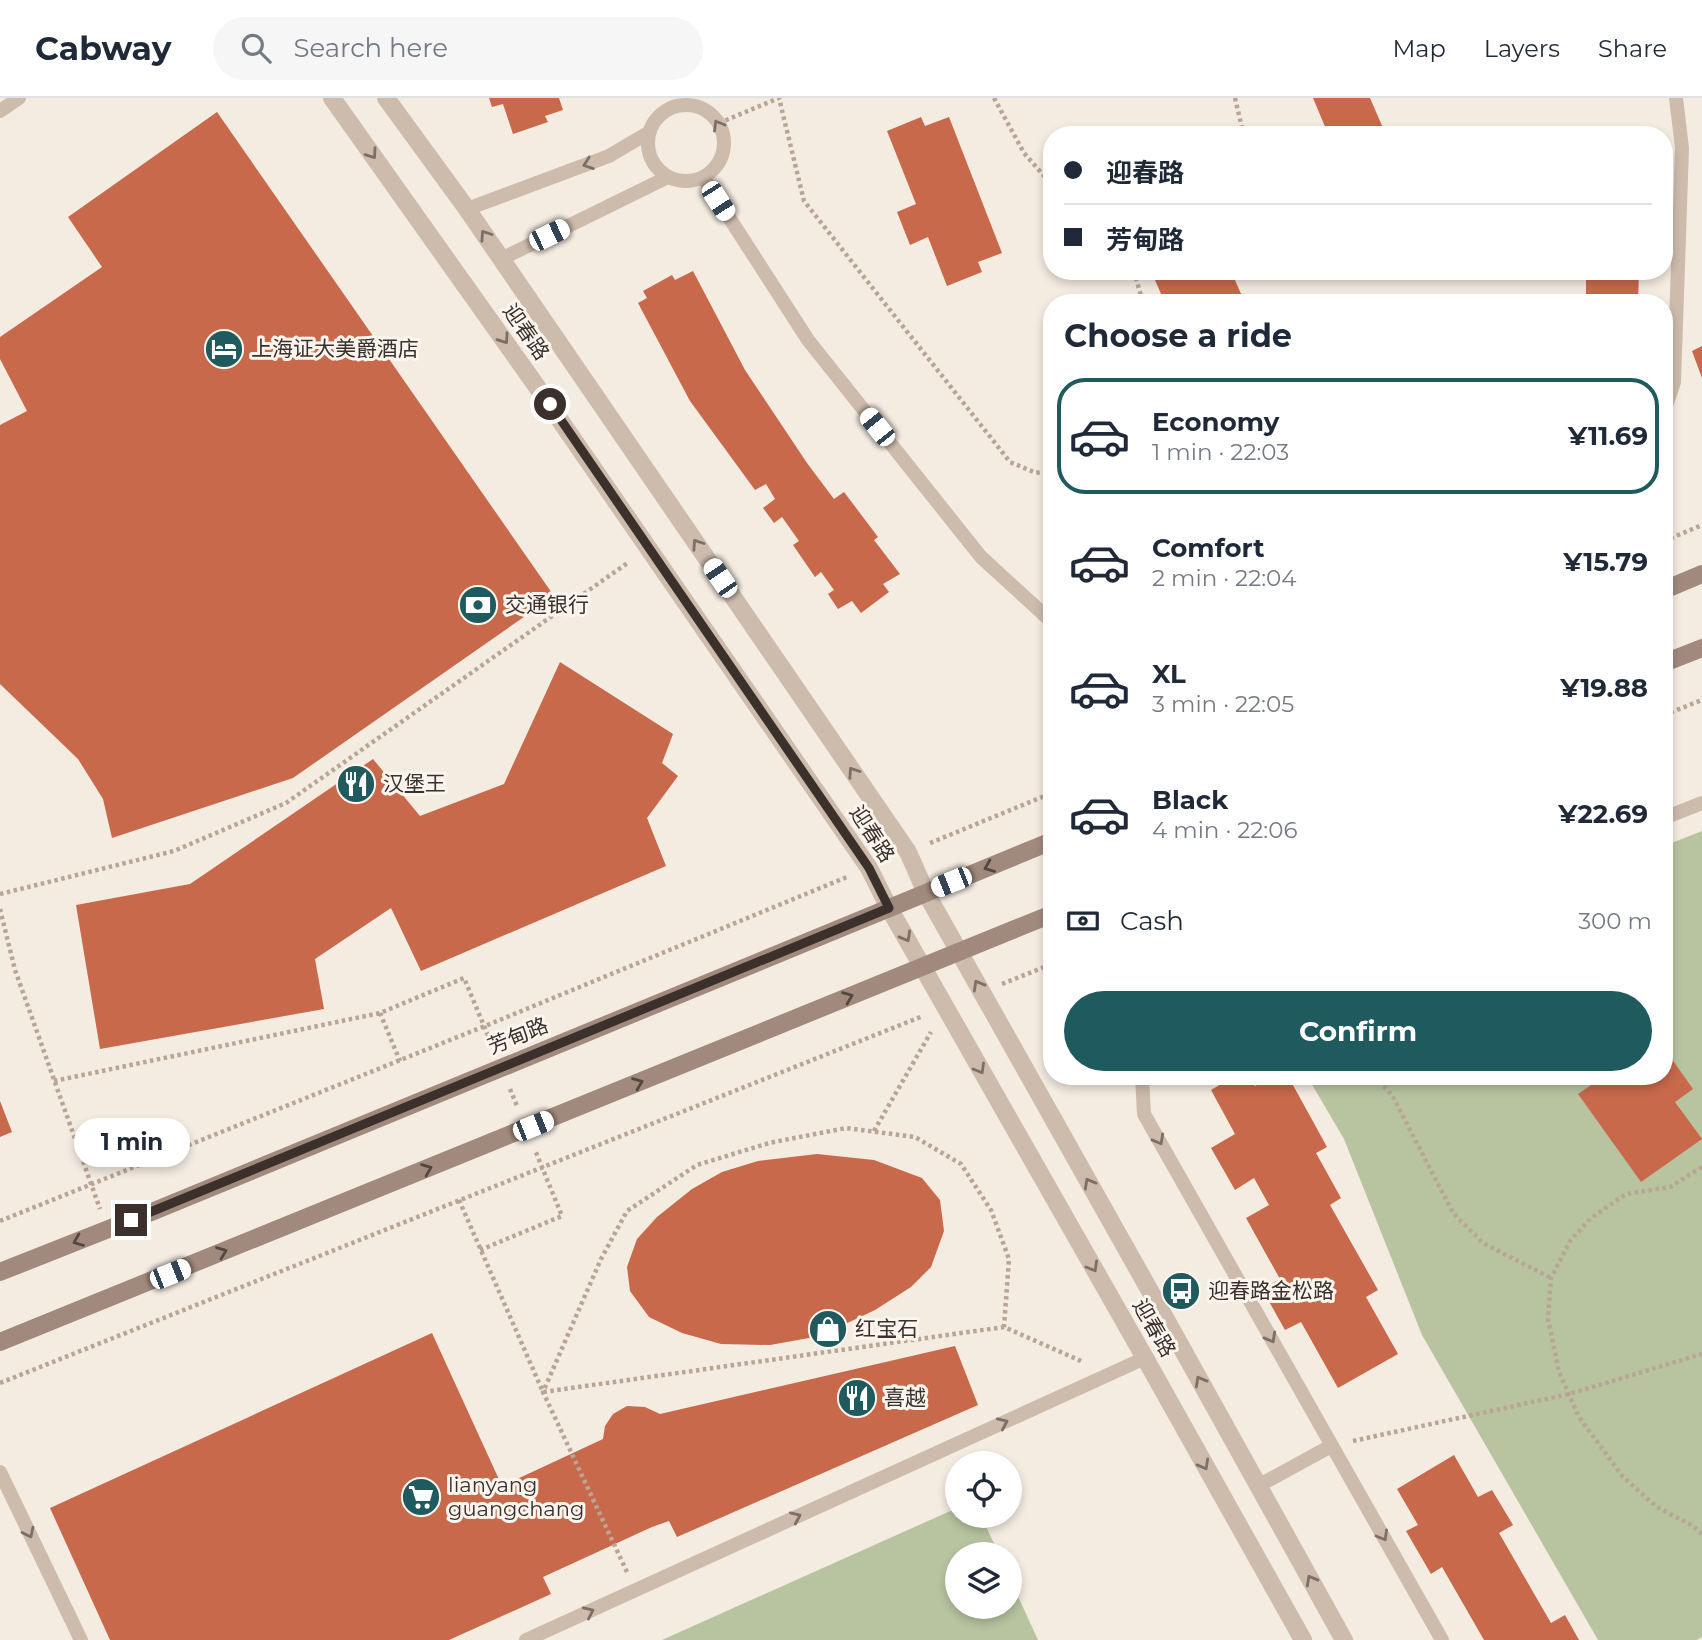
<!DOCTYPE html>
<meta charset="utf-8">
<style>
:root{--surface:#fff;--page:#f6f6f7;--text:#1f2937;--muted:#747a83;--line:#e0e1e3;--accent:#1f5a5e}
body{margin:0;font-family:Montserrat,"Noto Sans SC",sans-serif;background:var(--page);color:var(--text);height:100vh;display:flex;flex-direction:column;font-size:26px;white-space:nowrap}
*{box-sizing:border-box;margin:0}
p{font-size:23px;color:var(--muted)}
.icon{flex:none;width:38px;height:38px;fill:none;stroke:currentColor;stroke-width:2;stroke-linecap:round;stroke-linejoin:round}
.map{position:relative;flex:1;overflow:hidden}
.details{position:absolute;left:1043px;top:196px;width:630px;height:791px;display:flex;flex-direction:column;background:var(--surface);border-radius:28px;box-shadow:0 4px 10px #0003}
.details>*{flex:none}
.top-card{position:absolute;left:1043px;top:28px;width:630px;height:154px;border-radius:28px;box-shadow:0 4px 10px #0003;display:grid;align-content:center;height:154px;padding:0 21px;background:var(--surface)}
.buttons{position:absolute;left:945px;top:1353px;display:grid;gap:14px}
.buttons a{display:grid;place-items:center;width:77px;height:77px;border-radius:50%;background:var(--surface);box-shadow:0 4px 10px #0003;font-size:35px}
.end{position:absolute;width:32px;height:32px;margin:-16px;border:9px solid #3b302b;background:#fff;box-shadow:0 0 0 4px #fff}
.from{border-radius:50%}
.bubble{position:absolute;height:49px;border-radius:24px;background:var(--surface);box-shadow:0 4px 10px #0003;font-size:23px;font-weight:700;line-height:49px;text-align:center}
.car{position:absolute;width:21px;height:42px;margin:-21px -10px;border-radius:9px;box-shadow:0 0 5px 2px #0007;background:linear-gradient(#fff 24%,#345 0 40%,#fff 0 76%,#345 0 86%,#fff 0)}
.top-card b{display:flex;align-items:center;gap:24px;height:66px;font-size:26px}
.top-card b+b{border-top:2px solid var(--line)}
.top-card i{width:18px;height:18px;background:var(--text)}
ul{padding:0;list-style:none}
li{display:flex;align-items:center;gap:21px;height:116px;margin:0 14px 10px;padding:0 7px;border:4px solid transparent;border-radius:28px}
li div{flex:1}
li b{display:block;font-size:26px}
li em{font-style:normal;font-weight:700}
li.selected{border-color:var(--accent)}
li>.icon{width:63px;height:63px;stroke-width:1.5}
h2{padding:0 21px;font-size:32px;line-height:84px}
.pay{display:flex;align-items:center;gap:18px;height:77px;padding:0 21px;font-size:26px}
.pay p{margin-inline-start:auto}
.primary-button{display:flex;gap:14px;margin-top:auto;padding:14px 21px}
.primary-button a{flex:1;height:80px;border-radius:42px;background:var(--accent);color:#fff;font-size:28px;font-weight:700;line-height:80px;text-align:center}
header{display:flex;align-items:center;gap:42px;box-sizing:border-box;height:98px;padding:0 35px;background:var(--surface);border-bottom:2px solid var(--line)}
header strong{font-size:33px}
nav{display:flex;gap:38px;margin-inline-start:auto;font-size:24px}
.search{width:490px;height:63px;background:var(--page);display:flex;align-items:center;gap:18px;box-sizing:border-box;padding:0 24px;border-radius:38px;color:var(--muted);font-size:26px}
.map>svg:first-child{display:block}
.green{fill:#b8c4a0}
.building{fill:#c8694b}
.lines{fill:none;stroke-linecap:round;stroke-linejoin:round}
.path{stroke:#b9a596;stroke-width:4.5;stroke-dasharray:3.5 3.5;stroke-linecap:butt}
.service{stroke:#cdbbac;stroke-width:14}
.minor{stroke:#cdbbac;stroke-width:18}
.tertiary{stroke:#cdbbac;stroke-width:18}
.secondary{stroke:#a18a7d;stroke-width:18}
.oneway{stroke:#7d6f65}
.oneway2{stroke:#544640}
.route{stroke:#3b302b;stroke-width:9}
.labels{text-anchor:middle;stroke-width:6;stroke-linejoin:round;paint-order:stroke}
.street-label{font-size:21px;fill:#3b302b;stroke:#fbf5ee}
.poi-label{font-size:21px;fill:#3b302b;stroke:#fbf5ee;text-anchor:start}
</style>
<header>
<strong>Cabway</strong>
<div class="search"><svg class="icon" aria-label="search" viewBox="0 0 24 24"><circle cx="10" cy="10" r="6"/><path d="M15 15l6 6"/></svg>Search here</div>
<nav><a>Map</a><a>Layers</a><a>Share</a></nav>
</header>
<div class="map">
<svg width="1702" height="1542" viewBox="0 0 1702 1542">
<rect width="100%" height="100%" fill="#f4ebe1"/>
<path class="green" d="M1702,733V1539L1697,1542H1598L1422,1237L1344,1041L1307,978H1664V748Z
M957,1410V1418H981L999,1456H957V1508H1010V1481L1038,1542H662Z"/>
<path class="building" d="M489,0H559L563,12L545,18L548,24L513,36L503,6L492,9Z
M1313,0H1370L1386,37H1313L1326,31Z
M217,14L554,498L293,680L112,740L103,701L78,661L0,586V327L27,313L0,261V239L102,169L68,119Z
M921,19L925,28L949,19L1002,155L978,164L982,174L947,188L928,139L910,147L897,114L916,106L887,33Z
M693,173L745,272L807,365L834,401L844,394L878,439L874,442L900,476L883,486L889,494L861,515L852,503L838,511L828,496L834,492L821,474L815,479L793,447L799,443L782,419L774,425L763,410L775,401L766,386L755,392L690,303L638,205L647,200L643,193L672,177L675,182Z
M1151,173H1231L1245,205H1165Z
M1586,173H1639L1638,205H1586Z
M1702,248V280L1692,253Z
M560,564L673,636L662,665L678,678L647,720L666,768L421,873L391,810L315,861L324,911L100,951L76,807L190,786L373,661L420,718L504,686Z
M1664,950L1693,991L1675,1004L1702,1041L1641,1084L1578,996L1594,985L1590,978H1664Z
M1235,978H1249L1255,988L1272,978H1288L1327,1049L1316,1055L1341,1100L1330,1107L1378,1192L1366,1199L1398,1256L1338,1290L1301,1224L1285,1232L1262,1191L1280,1181L1246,1120L1269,1107L1254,1080L1235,1092L1211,1050L1235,1036L1211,992Z
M0,1003L12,1034L0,1039Z
M817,1056L874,1062L922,1080L940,1102L944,1133L931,1169L911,1189L875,1212L820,1238L770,1247L721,1246L682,1235L649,1219L630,1193L627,1169L637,1141L657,1119L692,1091L722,1074L758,1063Z
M432,1235L502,1388L603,1341L605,1328L613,1316L627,1308L645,1309L660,1316L955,1248L978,1307L677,1439L669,1423L652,1429L543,1479L551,1496L449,1542H110L50,1410Z
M1454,1357L1478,1399L1492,1392L1513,1427L1499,1435L1551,1525L1565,1517L1579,1542H1484L1442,1469L1431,1476L1406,1433L1418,1427L1397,1391Z"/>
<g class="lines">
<path class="path" d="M994,0L1024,55L1052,87
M1235,0L1243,34L1242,37
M719,25L779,0L804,103L1010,364L1036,375L1052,372
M1134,173L1143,205
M1664,443L1702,427
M1664,617L1702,602
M930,745L1052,695
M0,796L174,753L286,705L629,464
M0,811L15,872L100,1111
M1002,886L1052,866
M380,915L400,963
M1374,978L1392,997L1453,1115L1483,1145L1551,1180
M54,983L380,915L464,880L492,947
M510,991L517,1008
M874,1033L931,934
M1702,1069L1670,1089L1626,1096L1591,1120L1570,1143L1551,1180L1548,1221L1559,1274L1579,1319L1623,1379L1657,1409L1693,1428L1702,1436
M459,1102L543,1294L1004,1229L1081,1263
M0,1123L485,928L847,779
M480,1152L562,1118L535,1052
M0,1285L923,918
M1353,1343L1569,1296L1702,1256
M627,1474L543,1294L601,1161L627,1113L697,1067L769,1045L846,1030L915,1039L961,1066L991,1112L1009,1161L1004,1229"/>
<path class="service" d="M648 45a38 38 0 1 1 76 0a38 38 0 1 1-76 0Z
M0,13L19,0
M703,79L808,242L981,459L1052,524
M467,111L609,58L648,35
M501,161L668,79
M1664,314L1674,284L1682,50L1676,0
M1664,720L1702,705
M1142,978L1144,1016L1442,1542
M0,1374L81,1542
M1258,1388L1331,1348
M526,1542L1145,1260"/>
<path class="minor" d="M332,0L535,286L869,770L889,810
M386,0L467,111L908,754L926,795"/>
<path class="tertiary" d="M926,795L1159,1209L1344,1542
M889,810L1145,1260L1303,1542"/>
<path class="secondary" d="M1664,492L1702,476
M1664,565L1702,550
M0,1174L154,1113L1052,743
M0,1244L1052,816"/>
</g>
<defs><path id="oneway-chevron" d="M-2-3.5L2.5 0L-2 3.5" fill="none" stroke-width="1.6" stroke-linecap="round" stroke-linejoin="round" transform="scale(1.75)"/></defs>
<g class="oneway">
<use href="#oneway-chevron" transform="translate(718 27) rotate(-120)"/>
<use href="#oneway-chevron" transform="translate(372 56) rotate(55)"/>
<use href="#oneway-chevron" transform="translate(588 66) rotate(160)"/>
<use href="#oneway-chevron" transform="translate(485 137) rotate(-124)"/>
<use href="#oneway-chevron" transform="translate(504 241) rotate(55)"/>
<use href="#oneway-chevron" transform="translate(697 446) rotate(-124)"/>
<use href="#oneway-chevron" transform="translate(853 674) rotate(-124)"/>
<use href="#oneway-chevron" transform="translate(906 839) rotate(61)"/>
<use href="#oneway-chevron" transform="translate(978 887) rotate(-119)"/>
<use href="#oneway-chevron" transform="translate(980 971) rotate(60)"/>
<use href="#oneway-chevron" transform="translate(1159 1042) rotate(61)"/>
<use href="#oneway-chevron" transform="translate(1089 1085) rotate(-119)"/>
<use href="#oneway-chevron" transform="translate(1093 1169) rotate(60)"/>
<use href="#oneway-chevron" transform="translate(1271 1240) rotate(61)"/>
<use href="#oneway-chevron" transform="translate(1200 1283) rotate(-119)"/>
<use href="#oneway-chevron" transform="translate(1003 1325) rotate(-24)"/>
<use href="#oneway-chevron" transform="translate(1204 1367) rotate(61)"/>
<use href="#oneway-chevron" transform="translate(796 1419) rotate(-24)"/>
<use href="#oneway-chevron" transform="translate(29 1435) rotate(64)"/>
<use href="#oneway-chevron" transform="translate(1383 1438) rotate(60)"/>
<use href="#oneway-chevron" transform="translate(1311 1482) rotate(-119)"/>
<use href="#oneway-chevron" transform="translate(589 1514) rotate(-25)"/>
</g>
<g class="oneway2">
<use href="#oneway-chevron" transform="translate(989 769) rotate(158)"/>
<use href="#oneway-chevron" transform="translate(848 899) rotate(-22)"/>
<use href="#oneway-chevron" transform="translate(638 985) rotate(-22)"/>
<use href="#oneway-chevron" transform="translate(427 1071) rotate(-22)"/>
<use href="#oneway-chevron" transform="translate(78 1143) rotate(158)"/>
<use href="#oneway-chevron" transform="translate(222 1154) rotate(-22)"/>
</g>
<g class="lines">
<path class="route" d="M131,1122L889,810L869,770L550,306"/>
</g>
<defs>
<g id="hotel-disc" transform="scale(2.0125)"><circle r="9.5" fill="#1f5a5e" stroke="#fbf5ee"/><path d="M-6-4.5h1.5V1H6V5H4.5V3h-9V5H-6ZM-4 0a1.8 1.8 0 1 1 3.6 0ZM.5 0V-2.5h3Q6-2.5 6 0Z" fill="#fff"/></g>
<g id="bank-disc" transform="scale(2.0125)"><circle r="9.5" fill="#1f5a5e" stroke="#fbf5ee"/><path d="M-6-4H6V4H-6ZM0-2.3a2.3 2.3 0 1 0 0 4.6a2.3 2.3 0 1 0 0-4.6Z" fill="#fff"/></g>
<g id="restaurant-disc" transform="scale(2.0125)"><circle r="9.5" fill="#1f5a5e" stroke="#fbf5ee"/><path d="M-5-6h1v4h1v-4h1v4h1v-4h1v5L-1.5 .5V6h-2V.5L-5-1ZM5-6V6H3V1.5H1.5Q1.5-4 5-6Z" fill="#fff"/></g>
<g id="bus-disc" transform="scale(2.0125)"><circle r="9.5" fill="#1f5a5e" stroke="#fbf5ee"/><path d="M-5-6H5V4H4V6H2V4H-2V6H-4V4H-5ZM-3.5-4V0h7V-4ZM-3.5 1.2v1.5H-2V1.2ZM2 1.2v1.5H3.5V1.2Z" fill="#fff"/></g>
<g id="shop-disc" transform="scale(2.0125)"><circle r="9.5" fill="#1f5a5e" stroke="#fbf5ee"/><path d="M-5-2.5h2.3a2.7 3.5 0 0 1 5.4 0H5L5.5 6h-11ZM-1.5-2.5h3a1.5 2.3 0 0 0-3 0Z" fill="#fff"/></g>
<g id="supermarket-disc" transform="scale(2.0125)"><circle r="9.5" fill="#1f5a5e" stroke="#fbf5ee"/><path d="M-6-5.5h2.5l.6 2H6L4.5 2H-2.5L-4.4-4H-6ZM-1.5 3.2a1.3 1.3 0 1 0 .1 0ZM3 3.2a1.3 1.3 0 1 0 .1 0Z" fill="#fff"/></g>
</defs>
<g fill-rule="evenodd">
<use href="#hotel-disc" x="224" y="251"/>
<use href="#bank-disc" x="478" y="507"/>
<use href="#restaurant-disc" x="356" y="686"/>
<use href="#bus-disc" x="1181" y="1193"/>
<use href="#shop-disc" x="828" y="1231"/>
<use href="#restaurant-disc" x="857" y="1300"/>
<use href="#supermarket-disc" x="421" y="1399"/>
</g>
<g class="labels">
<g class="street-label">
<text transform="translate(526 234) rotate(55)" y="7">迎春路</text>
<text transform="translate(872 736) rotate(57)" y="7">迎春路</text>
<text transform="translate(518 938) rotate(-22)" y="7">芳甸路</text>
<text transform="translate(1154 1230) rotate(60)" y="7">迎春路</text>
</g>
<g class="poi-label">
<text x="251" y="258">上海证大美爵酒店</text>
<text x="505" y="514">交通银行</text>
<text x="383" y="693">汉堡王</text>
<text x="1208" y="1200">迎春路金松路</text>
<text x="855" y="1238">红宝石</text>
<text x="884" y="1307">喜越</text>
<text x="448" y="1394">lianyang<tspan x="448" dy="24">guangchang</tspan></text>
</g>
</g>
</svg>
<div class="buttons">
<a><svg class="icon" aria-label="locate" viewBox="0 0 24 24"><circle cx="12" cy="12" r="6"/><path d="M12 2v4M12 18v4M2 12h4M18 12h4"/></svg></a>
<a><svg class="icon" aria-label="layers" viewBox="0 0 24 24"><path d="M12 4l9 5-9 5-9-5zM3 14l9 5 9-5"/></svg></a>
</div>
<i class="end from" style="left:550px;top:306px"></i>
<i class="end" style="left:131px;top:1122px"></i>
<div class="bubble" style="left:74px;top:1020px;width:116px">1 min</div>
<i class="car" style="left:718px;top:103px;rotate:147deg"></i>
<i class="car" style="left:549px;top:137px;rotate:64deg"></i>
<i class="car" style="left:877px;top:329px;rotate:321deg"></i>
<i class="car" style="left:720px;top:480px;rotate:326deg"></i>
<i class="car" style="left:951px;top:784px;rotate:248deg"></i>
<i class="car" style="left:533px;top:1028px;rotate:68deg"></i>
<i class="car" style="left:170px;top:1176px;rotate:68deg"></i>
<div class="top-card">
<b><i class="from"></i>迎春路</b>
<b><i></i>芳甸路</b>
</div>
<section class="details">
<h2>Choose a ride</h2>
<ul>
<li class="selected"><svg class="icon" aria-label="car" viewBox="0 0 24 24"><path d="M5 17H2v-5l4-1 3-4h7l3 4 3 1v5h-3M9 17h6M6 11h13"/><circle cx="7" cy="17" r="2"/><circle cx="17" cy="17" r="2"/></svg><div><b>Economy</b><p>1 min · 22:03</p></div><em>¥11.69</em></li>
<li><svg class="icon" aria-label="car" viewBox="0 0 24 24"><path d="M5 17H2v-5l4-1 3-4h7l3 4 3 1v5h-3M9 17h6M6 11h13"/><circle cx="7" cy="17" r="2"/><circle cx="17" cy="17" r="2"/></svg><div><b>Comfort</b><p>2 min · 22:04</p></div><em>¥15.79</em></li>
<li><svg class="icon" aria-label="car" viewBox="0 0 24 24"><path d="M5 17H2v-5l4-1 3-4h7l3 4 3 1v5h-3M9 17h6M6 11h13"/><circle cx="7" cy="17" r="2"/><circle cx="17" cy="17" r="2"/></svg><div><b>XL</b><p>3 min · 22:05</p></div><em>¥19.88</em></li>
<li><svg class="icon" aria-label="car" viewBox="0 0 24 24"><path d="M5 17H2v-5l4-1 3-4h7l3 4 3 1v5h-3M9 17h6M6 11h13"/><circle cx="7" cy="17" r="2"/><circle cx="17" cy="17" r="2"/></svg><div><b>Black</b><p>4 min · 22:06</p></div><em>¥22.69</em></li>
</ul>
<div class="pay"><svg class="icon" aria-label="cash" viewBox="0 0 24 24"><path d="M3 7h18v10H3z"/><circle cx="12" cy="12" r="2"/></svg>Cash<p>300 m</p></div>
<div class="primary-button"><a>Confirm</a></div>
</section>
</div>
